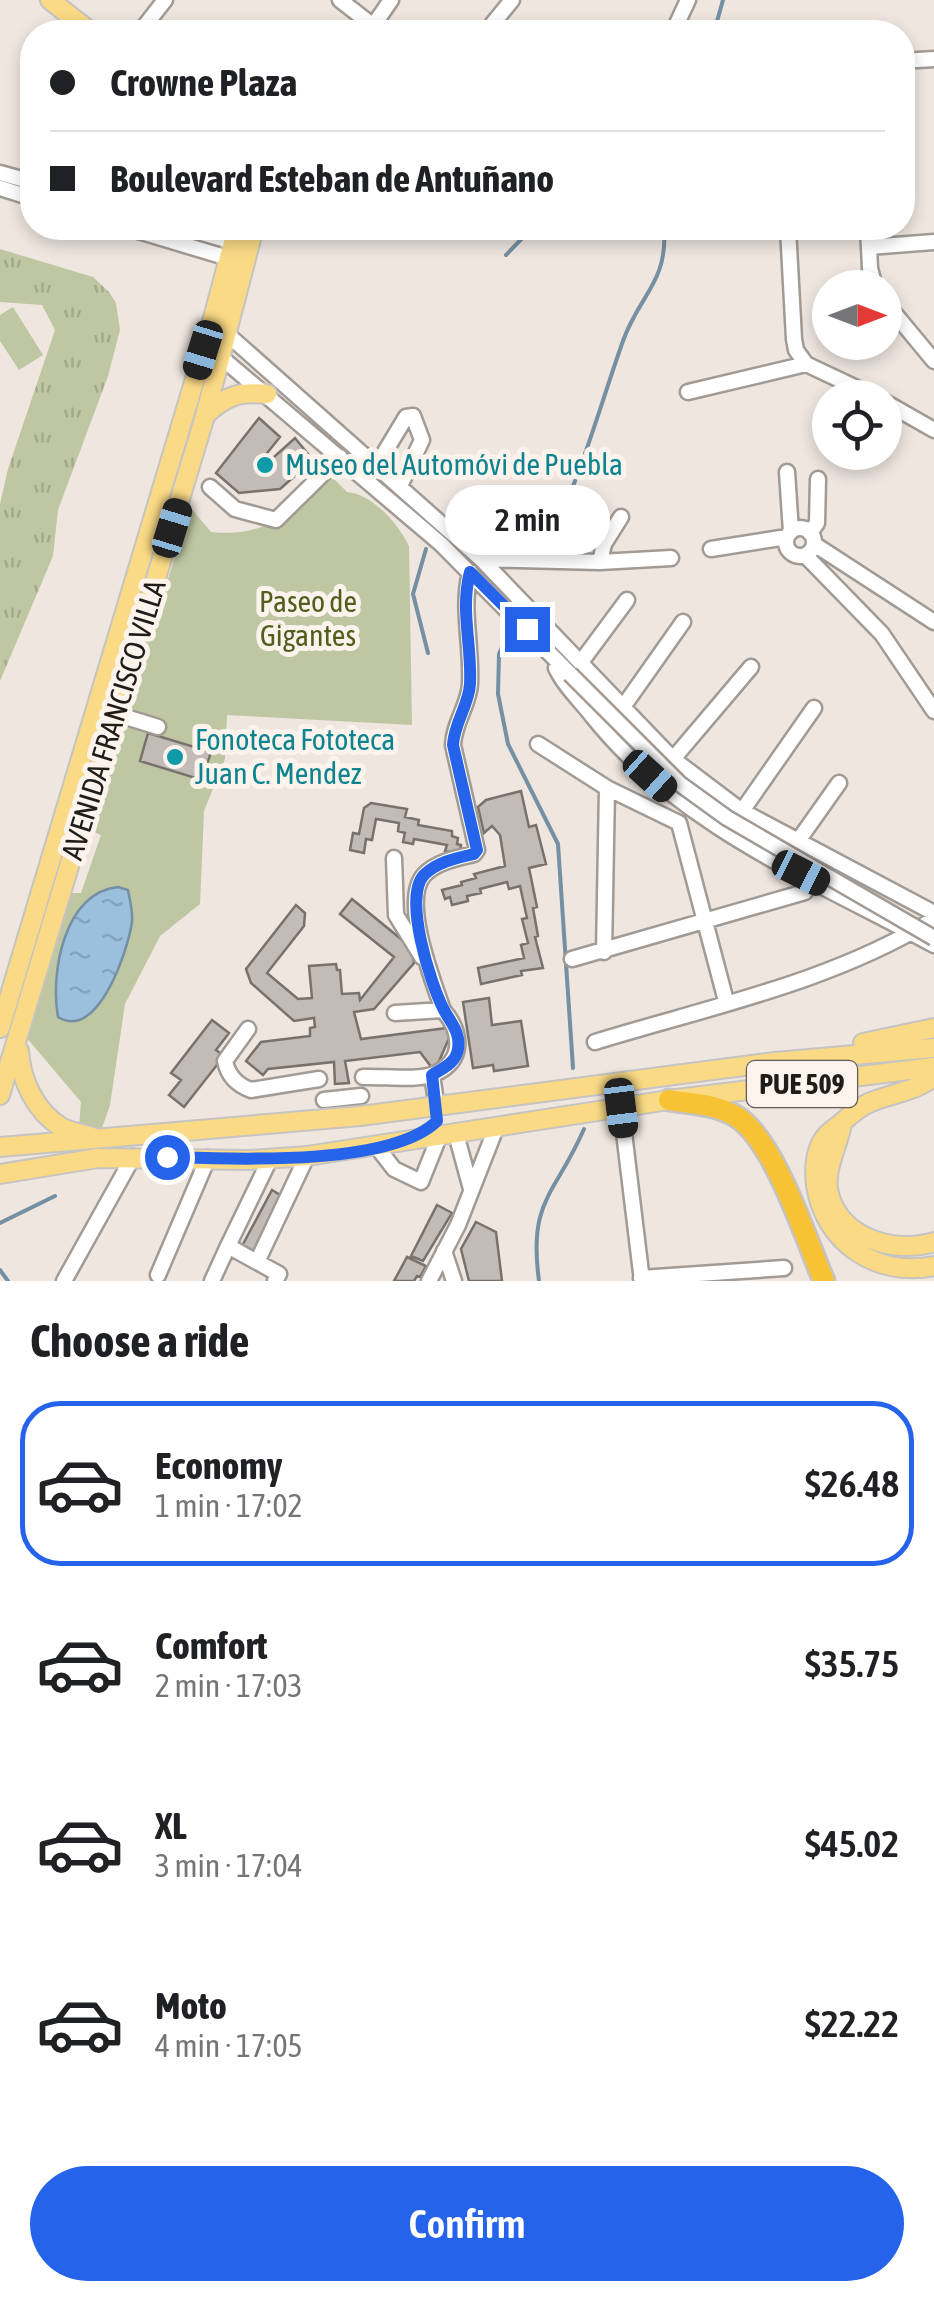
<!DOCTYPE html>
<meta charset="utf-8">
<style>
:root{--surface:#fff;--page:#f2f2f2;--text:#202124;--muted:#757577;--line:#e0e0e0;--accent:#2563eb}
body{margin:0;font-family:"Asap Condensed",sans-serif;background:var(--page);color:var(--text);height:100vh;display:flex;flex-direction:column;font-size:38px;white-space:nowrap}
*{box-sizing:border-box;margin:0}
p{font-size:32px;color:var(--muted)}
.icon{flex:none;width:55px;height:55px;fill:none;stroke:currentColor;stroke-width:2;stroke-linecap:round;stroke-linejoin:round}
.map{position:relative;height:1281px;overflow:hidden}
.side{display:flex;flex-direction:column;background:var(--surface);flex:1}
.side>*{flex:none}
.guide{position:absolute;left:20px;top:20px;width:895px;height:220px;border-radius:40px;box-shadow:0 5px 15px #0003;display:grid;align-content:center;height:220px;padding:0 30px;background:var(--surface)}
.needle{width:65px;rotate:90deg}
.buttons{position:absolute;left:812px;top:270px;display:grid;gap:20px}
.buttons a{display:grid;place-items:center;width:90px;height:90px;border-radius:50%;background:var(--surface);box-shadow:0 5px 15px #0003;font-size:50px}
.end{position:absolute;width:45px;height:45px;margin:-22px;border:12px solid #2563eb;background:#fff;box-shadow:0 0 0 5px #fff}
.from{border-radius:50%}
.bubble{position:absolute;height:70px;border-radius:35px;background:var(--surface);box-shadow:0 5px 15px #0003;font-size:32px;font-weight:600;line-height:70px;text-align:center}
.car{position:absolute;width:30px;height:60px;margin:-30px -15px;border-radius:12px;box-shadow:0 0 8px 2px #0007;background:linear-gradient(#222 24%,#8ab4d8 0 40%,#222 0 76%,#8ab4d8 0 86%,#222 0)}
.guide b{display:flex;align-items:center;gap:35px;height:95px;font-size:38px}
.guide b+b{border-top:2px solid var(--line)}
.guide i{width:25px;height:25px;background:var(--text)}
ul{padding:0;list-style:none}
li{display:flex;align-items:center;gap:30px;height:165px;margin:0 20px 15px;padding:0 10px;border:5px solid transparent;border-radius:40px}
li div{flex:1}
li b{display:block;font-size:38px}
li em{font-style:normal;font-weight:600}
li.current{border-color:var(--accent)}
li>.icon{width:90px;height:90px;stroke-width:1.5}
h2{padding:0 30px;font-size:45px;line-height:120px}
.action{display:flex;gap:20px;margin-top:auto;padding:20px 30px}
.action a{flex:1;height:115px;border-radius:60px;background:var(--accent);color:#fff;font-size:40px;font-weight:600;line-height:115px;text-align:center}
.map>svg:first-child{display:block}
.grass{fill:url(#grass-tufts)}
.park{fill:#bec7a1}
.water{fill:url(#water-ripples);stroke:#758fa3;stroke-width:2.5}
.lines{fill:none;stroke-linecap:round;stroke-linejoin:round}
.stream{stroke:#758fa3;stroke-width:4}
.building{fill:#c3bbb5;stroke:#79716c;stroke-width:2.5}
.minor-casing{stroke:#a29a94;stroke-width:19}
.major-casing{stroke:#c5c4c3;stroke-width:22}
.highway-casing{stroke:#c5c4c3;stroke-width:25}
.minor{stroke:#fff;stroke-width:14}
.major{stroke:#fada85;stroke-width:18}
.highway{stroke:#f7c233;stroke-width:20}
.minor-bridge-casing{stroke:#a29a94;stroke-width:19;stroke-linecap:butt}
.minor-bridge{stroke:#fff;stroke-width:14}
.route{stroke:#2563eb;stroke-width:12}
.culture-dot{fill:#0f9aa8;stroke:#fcf3ed;stroke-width:4}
.labels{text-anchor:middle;stroke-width:10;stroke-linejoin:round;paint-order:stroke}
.shield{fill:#fcf3ed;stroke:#615c59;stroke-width:2.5}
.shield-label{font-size:28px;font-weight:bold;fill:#1f1c19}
.culture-label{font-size:30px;fill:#0d838f;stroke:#fcf3ed;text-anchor:start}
.park-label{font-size:30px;fill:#525e1d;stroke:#fcf3ed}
.street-label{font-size:30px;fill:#1f1c19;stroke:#fcf3ed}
</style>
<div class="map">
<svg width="934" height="1281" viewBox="0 0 934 1281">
<defs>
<pattern id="grass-tufts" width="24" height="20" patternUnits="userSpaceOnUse" patternTransform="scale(2.5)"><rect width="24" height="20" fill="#bec7a1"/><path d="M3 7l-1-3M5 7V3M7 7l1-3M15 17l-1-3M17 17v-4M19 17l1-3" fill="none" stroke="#a3aa8a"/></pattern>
<pattern id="water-ripples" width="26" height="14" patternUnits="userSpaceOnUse" patternTransform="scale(2.5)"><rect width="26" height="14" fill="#9ac0de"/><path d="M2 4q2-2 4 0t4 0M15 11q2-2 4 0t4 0" fill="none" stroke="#84a4be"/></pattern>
</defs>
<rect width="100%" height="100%" fill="#efe6e0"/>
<path class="grass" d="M0,249L93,277L109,292L116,303L120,330L108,376L58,510L53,556L0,681V504L8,469L55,330L42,305L0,302Z"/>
<path class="park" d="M13,307L43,355L19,370L0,341V315Z
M328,473L347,492C373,494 399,525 409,546L412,725L227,715L225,759L204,811L200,904L160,936L125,1004L110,1105L100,1134L79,1127L81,1102L26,1037L72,893H81L101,835L91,831L190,507L211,532C271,538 287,511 328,473Z"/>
<path class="water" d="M118,887L128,890C130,901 133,911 132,922C128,950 98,1042 58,1017C50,974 64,892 118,887Z"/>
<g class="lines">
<path class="stream" d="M714,32L723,0
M506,255L532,228
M567,501C589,449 604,394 623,341C639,295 668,283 664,228
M426,549L413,594L428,653
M546,550L556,530
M503,645L499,654L498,694L508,744L558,844L573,1068
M0,1223L55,1196
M0,1270L8,1281
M539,1281C528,1199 555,1196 584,1129"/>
</g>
<path class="building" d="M259,418L280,437L260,462L264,466L295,438L313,460L280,489L239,493L216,473Z
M148,733L211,752L202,780L140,761Z
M521,791L529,827L536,825L546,864L529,868L537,907L533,908L538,936L535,937L543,968L521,971L522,975L481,984L478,968L524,958L521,945L528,943L522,919L527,918L520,886L509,889L507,882L480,889L481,893L467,896L468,901L452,905L450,897L445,899L442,890L462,885L461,882L476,878L474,874L505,866L500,835L492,826L484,833L478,807L486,800Z
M371,803L407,809L405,817L419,820L418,825L452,831V836L458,838L457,844L461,845L460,854L445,851L447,845L414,839L413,844L403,842L405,833L398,831L399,823L376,819L372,840L366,839L364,853L350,850L353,833L359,834L364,808Z
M352,899L412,948L414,963L374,1009L354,1012L361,1039L454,1027L436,1068H432L420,1052L345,1061L349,1083L335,1084L334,1062L268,1069L263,1075L246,1061L261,1042L310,1036V1028L315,1027L314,1018L294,1021L251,983L246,969L296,905L305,913L304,926L267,973L298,999L312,998L309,966L336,964L337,970H340L342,994L359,993L360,1000L394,957L340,914Z
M489,998L492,1025L521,1021L528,1066L494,1071L493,1065L473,1068L463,1002Z
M212,1020L229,1033L216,1050L224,1056L184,1107L169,1095L181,1080L171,1073Z
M272,1190L285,1198L256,1254L242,1246Z
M437,1205L452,1213L423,1261L411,1256Z
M476,1222L496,1232L502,1281H469L461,1249Z
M407,1257L426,1266L420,1277L417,1276L414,1281H394Z"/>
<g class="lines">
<g class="minor-casing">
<path id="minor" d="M340,0L381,32
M373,26L391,0
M140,32L165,0
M486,32L512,0
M673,32L688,0
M902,61L934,59
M0,173L32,182
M0,188L32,198
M128,228L228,258
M184,228L233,242
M788,228L794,339L796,350L806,364
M868,228L870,268L875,288
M869,247L934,242
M885,302L934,361
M219,331L226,333L481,559L673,759L742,811L934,913
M216,353L441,544L570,674
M688,392L806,364L878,398
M885,402L934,430
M377,465L406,417L413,416L422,440L400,486
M787,472L791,532
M210,487L235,509L276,520L340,457
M786 542a14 14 0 1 1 28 0a14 14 0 1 1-28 0Z
M810,533L817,523L818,479
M814,544L934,622
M711,549L787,537
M805,555L882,634L934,711
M481,559L600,562L671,558
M600,562L604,544L621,517
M581,662L627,600
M556,668C564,686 581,701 593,717C681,827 813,879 934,945
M623,707L683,622
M116,714L158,727
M538,744L607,788
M673,759L751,667
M742,811L814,708
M798,841L839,783
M394,858L396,915L422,957
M604,952L607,788L679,823L726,1001
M572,959L805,892
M443,1010C433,981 401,901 424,875C436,862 457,858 474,854L477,850L453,745C454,722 469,705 470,684C472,645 461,610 470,572
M248,1029L225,1061C228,1076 237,1085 251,1090L319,1079
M595,1042C709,1007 832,982 934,919
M432,1075L437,1108
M363,1077C384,1076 416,1081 434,1074C465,1061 462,1032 443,1010L395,1013
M324,1100L361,1096
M621,1108L642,1281
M456,1134L471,1189
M377,1147L394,1169L421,1182L439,1137
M270,1159L228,1246L257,1262L307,1156
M444,1251L454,1281
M257,1262L279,1274L275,1281
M158,1275L208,1158
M641,1278L784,1268
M64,1281L133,1157
M212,1281L228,1246
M429,1281L458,1225L496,1128"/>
</g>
<g class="major-casing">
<path id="major" d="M50,0L91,32
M205,415C226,396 239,391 267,394
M0,1028L210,329L237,228
M863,1043L934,1028
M19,1051C21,1080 35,1111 61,1127C70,1132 83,1134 93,1137
M934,1076C916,1092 892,1093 871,1102C858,1107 850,1116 840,1124C834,1129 827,1133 823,1140C815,1152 814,1171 816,1185C824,1243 878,1278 934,1266
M0,1095L205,416L254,228
M842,1124C838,1146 823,1171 829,1194C841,1239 895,1254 934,1242
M0,1147L360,1116L775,1062L934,1048
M0,1174L98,1158L249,1160L307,1156L669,1100L934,1067"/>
</g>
<g class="highway-casing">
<path id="highway" d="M669,1100C692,1104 717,1104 737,1117C774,1140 806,1239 824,1281"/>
</g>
<use href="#minor" class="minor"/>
<use href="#major" class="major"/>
<use href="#highway" class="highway"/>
<g class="minor-bridge-casing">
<path id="minor-bridge" d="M570,674L680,784L727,818L934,938"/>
</g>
<use href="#minor-bridge" class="minor-bridge"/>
</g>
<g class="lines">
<path class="route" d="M167,1157C231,1159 390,1167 437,1121L432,1075C443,1068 456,1063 458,1049C461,1031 449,1021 443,1008C430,982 403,897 424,875C437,862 457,858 474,854L477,850L453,745C454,723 469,705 470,684C472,645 460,610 470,572L527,629"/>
</g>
<g class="culture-dot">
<circle cx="265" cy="465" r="10"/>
<circle cx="175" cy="757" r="10"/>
</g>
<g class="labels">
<rect class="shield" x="747" y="1061" width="110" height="46" rx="8"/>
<g class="shield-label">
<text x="802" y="1094">PUE 509</text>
</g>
<g class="culture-label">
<text x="285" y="475">Museo del Automóvi de Puebla</text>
<text x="195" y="750">Fonoteca Fototeca<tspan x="195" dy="34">Juan C. Mendez</tspan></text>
</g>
<g class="park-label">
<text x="308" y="612">Paseo de<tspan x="308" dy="34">Gigantes</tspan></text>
</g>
<g class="street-label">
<text transform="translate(114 720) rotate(-73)" y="10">AVENIDA FRANCISCO VILLA</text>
</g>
</g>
</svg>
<div class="buttons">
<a><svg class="needle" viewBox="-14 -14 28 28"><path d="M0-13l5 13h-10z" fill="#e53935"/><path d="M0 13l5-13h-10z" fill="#757577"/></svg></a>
<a><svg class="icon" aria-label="locate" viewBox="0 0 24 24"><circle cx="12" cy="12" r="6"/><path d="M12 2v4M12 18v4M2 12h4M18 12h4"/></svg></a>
</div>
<i class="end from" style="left:167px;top:1157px"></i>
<i class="end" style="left:527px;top:629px"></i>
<div class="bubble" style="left:445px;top:485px;width:165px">2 min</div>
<i class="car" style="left:203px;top:350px;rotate:197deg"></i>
<i class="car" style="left:172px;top:528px;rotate:17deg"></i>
<i class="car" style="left:650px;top:776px;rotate:132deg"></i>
<i class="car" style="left:801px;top:873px;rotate:117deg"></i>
<i class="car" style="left:621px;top:1108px;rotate:173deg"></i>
<div class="guide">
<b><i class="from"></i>Crowne Plaza</b>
<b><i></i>Boulevard Esteban de Antuñano</b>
</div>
</div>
<section class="side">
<h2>Choose a ride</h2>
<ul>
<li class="current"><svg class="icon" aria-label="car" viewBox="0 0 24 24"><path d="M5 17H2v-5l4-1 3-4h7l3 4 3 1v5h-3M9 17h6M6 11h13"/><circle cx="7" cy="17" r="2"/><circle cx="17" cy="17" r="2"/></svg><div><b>Economy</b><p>1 min · 17:02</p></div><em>$26.48</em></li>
<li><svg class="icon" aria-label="car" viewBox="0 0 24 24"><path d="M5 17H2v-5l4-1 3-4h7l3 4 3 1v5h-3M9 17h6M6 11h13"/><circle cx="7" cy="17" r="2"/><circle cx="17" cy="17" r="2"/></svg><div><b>Comfort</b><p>2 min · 17:03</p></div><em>$35.75</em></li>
<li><svg class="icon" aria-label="car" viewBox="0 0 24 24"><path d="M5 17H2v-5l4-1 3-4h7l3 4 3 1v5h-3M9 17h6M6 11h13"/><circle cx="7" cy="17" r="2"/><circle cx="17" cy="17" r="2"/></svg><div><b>XL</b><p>3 min · 17:04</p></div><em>$45.02</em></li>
<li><svg class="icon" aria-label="car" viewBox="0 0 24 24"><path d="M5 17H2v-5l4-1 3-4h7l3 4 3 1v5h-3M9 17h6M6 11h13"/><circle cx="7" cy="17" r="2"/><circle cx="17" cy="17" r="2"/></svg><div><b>Moto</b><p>4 min · 17:05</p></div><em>$22.22</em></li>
</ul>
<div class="action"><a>Confirm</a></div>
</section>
